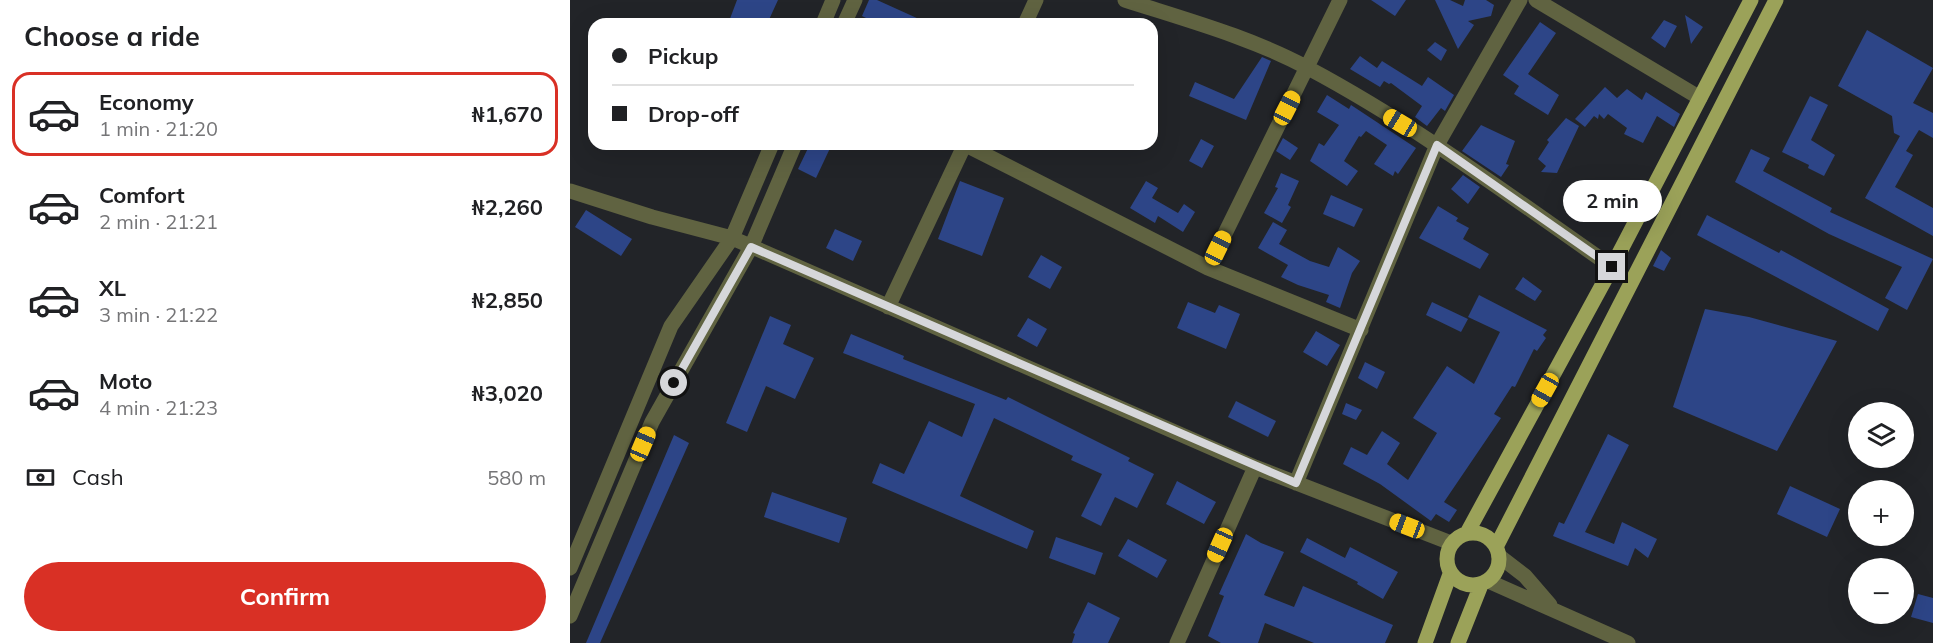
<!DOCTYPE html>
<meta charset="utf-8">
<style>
:root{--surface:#fff;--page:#f2f2f2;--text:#202124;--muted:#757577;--line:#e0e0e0;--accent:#d93025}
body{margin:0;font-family:Mulish,sans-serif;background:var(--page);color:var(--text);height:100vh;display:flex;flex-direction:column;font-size:22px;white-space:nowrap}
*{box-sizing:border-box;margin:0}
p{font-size:20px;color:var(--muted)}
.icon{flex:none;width:33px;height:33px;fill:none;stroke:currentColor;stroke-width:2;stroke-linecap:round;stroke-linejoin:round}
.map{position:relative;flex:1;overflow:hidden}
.details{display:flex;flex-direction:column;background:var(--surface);width:570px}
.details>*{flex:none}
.top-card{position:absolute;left:18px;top:18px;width:570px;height:132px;border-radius:18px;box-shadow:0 6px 24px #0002;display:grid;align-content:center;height:132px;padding:0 24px;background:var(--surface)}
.controls{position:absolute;left:1278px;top:402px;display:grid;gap:12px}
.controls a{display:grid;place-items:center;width:66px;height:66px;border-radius:50%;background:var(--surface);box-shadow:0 6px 24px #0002;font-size:30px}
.end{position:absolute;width:27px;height:27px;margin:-14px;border:8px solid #d6d7da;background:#111;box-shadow:0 0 0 3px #111}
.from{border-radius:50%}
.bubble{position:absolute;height:42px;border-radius:21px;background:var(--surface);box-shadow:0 6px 24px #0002;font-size:20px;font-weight:700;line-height:42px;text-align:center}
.car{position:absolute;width:18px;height:36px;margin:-18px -9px;border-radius:8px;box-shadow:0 0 4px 2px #0007;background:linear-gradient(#f5c518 24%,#345 0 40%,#f5c518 0 76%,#345 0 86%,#f5c518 0)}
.top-card b{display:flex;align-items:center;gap:21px;height:57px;font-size:22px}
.top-card b+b{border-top:2px solid var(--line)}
.top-card i{width:15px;height:15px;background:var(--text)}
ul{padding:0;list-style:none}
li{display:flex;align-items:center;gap:18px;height:84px;margin:0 12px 9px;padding:0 12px;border:3px solid transparent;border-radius:18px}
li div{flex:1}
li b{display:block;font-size:22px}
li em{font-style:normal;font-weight:700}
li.active{border-color:var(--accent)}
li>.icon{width:54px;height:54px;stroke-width:1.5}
h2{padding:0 24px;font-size:27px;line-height:72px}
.pay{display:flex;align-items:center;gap:15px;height:66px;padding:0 24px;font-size:22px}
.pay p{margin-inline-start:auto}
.cta{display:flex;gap:12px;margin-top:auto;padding:12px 24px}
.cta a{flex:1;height:69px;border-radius:36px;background:var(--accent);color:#fff;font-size:24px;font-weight:700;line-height:69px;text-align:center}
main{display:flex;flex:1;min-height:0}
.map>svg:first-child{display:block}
.building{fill:#2d4587}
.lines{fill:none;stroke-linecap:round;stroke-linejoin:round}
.minor{stroke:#606341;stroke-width:15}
.major{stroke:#9ba259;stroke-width:15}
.route{stroke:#d6d7da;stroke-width:8}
</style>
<main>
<section class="details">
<h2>Choose a ride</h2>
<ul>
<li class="active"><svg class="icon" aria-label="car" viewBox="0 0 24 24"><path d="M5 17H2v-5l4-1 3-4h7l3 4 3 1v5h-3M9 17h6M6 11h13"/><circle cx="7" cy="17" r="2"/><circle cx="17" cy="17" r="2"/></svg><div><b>Economy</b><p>1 min · 21:20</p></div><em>₦1,670</em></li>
<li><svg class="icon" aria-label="car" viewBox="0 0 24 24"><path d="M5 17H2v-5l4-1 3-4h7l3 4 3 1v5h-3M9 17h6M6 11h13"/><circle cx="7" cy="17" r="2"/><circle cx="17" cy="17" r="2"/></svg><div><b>Comfort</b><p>2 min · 21:21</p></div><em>₦2,260</em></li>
<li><svg class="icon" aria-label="car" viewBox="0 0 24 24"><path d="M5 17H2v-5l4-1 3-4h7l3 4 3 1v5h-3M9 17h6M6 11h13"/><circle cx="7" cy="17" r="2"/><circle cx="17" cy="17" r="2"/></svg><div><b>XL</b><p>3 min · 21:22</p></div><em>₦2,850</em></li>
<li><svg class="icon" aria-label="car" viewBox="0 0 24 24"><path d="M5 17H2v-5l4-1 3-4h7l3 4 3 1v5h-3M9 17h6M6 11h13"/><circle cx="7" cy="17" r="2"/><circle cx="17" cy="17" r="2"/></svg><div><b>Moto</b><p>4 min · 21:23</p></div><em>₦3,020</em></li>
</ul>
<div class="pay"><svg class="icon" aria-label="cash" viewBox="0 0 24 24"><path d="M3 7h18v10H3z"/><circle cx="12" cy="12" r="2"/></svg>Cash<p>580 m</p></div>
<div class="cta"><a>Confirm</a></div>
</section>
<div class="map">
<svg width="1363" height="643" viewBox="0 0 1363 643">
<rect width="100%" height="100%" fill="#222428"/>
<path class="building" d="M167,0H208L197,24H158Z
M299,0H307L360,24H308L292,16Z
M801,0H836L825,16Z
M865,0H880L893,6L895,0H916L924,5L921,16L898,21L904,25L888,49Z
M1115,15L1133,27L1121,44Z
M1094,20L1107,26L1095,48L1081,38Z
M970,22L986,33L958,74L989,95L978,115L944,94L949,86L933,75Z
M1297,30L1363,68L1343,103L1363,113V138L1349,130L1336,151L1343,155L1325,187L1363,208V236L1295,198L1330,136L1324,133L1322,116L1268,86Z
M865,42L877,50L871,61L857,50Z
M790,56L807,68L812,61L852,86L858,77L884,95L875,111L871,108L857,126L845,117L852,106L821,83L819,84L814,81L810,87L780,69Z
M692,57L701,61L676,120L619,96L625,82L664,99Z
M1035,87L1047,98L1057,89L1072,100L1076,92L1110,114L1104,127L1087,116L1073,143L1054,134L1057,128L1038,114L1034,119L1029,114L1028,119L1024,116L1015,127L1005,119Z
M757,95L779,109L781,105L846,148L828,174L825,171L823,176L804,164L817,145L796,131L791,137L789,136L774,161L788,171L777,186L740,161L749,143L754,146L769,125L747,112Z
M1240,96L1258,105L1241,140L1265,155L1254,176L1238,168L1239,165L1212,152Z
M996,118L1009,126L987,173L971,172L976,166L968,159L979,142L977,140Z
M911,125L945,141L936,164L939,165L931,177L892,151Z
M713,138L728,148L720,160L706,151Z
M631,139L644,146L632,168L619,161Z
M240,144H262L246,178L228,169Z
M1181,149L1200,158L1193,171L1262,208L1260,212L1363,259L1337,310L1315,298L1332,267L1259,234L1165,182Z
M711,173L729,181L718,205L721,207L712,223L694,213L708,188L705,187Z
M893,175L910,187L898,204L881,189Z
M390,181L434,198L412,256L368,239Z
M576,181L588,188L582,198L608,213L614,204L625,212L613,232L588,216L585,223L560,208Z
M761,195L793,209L784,227L753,214Z
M868,206L888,218L886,221L899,228L893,239L919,254L910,269L849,238Z
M16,210L62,239L51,256L5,227Z
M1137,215L1209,253L1211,250L1319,309L1308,331L1127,235Z
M703,222L717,230L709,244L740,261L759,267L768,247L790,261L782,273L770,308L756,302L759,295L728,285L711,277L718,265L688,248Z
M265,229L292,241L283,261L256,248Z
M1091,250L1101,258L1094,271L1083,266Z
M471,255L492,267L480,289L458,277Z
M953,277L972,291L965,301L945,289Z
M909,295L977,330L973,335L976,338L967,351L964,349L945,387L942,386L924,414L931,418L874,502L887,510L879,522L866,514L861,521L810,484L773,464L781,447L797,455L812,431L830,443L817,464L838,480L867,433L843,418L877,366L904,384L930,332L898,317Z
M618,302L645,313L649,305L670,314L656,349L607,328Z
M862,302L898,319L891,332L856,315Z
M1135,309L1179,317L1267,341L1207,451L1103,407Z
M200,316L221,325L213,344L244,358L225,399L196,386L177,432L156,423Z
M458,318L477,329L467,347L447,336Z
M746,331L770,345L757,366L733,352Z
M281,334L334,356L333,359L436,400L438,397L560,458L558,461L584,474L567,508L545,497L531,526L511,516L532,474L501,460L503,456L424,418L390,496L464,531L457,549L302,483L310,463L334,474L359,421L392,437L405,404L273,353Z
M795,362L815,372L807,389L788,378Z
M666,401L706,421L698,437L658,417Z
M776,403L792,410L786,420L772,414Z
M1038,434L1059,445L1015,532L1044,544L1052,522L1087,539L1078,558L1065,548L1058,566L983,536L989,522L994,524Z
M104,435L119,443L30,643H16Z
M607,481L646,502L634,524L596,504Z
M1220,486L1270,509L1257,537L1207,514Z
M202,492L277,518L269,543L194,517Z
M676,534L691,543L714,552L694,595L724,607L733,586L823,625L815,643H744L695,623L688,643H651L638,636L654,596L649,594Z
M486,537L533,553L525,575L479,558Z
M737,538L775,558L780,547L828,572L813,599L787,584L788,582L730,552Z
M558,539L597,560L587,578L548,556Z
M1348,594L1363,598V623L1341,617Z
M518,602L550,618L538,643H502L505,634L503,633Z"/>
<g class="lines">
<path class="minor" d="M555,0C617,20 680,37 738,68C845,125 943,198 1042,267
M966,0L1130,98
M253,24L263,0
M274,24L285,0
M455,24L466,0
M394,144L638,268L791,330
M0,191L82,217L162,238L685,467L881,543
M638,268L770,0
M318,307L395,144
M726,483L867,145L950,0
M929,556L955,576L980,605
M0,568L101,326L162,238L202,144
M918,581L1058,643
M0,616L82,422L181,247L225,144
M607,643L685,467"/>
<path class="major" d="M877 559a26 26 0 1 1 52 0a26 26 0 1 1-52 0Z
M897,533L1042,267L1181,0
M926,547L1206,0
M855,643L880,574
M888,643L911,585"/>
</g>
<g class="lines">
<path class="route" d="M104,383L181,247L726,483L867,145L1042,267"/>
</g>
</svg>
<div class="controls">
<a><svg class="icon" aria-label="layers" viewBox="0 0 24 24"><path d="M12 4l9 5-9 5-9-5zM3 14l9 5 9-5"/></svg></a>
<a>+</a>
<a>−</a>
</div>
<i class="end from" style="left:104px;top:383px"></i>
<i class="end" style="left:1042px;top:267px"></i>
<div class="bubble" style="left:993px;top:180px;width:99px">2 min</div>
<i class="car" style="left:717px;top:108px;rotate:27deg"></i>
<i class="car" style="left:830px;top:123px;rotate:301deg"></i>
<i class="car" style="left:648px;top:248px;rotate:26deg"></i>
<i class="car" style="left:975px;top:390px;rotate:209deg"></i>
<i class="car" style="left:73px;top:444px;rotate:23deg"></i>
<i class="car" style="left:837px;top:526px;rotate:291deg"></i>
<i class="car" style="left:650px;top:545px;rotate:204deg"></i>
<div class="top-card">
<b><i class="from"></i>Pickup</b>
<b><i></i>Drop-off</b>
</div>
</div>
</main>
